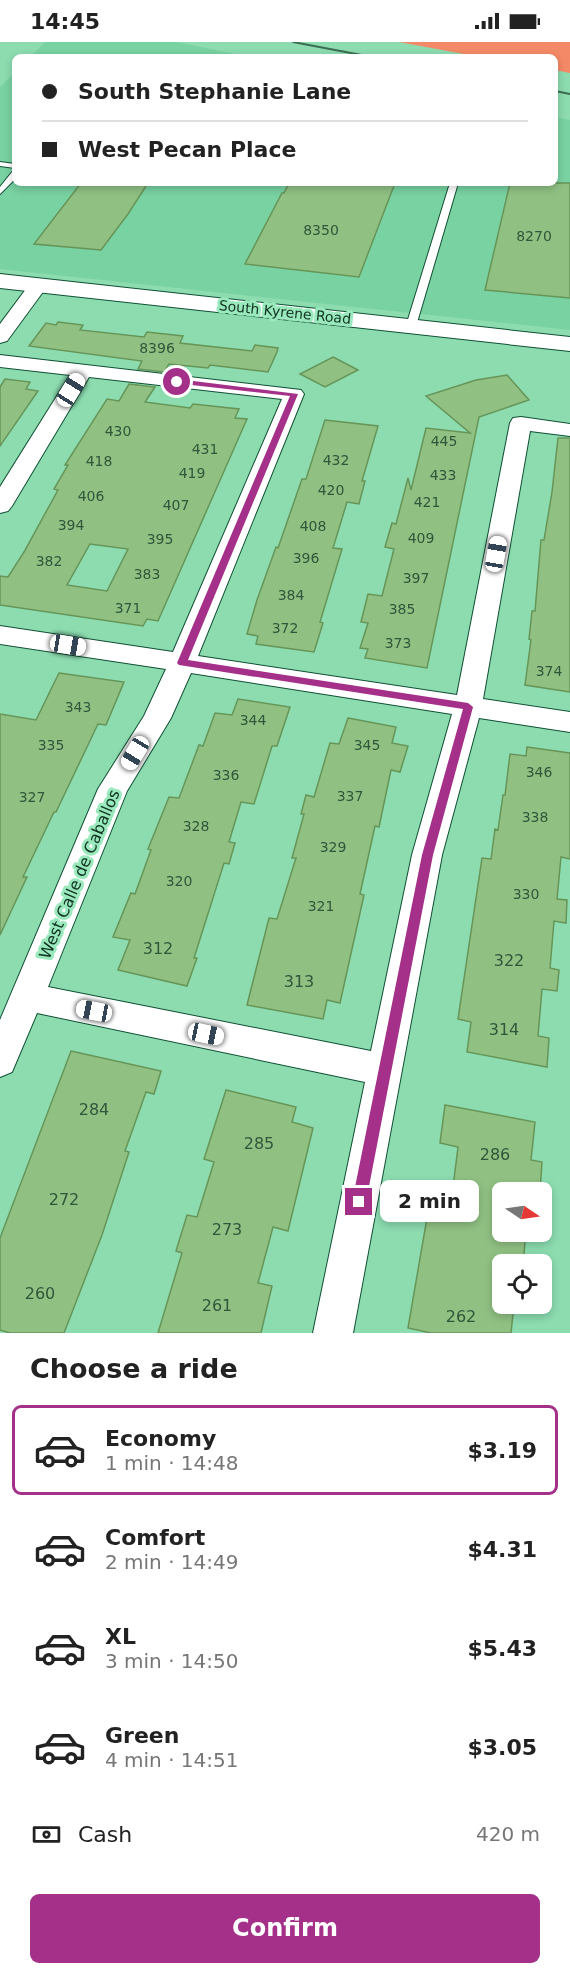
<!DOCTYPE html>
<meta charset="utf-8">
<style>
:root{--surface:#fff;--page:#f6f6f6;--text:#222;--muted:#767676;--line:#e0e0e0;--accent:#a53089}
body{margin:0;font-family:"DejaVu Sans",sans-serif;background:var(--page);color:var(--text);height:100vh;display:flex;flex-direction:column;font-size:22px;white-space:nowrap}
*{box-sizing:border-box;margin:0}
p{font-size:20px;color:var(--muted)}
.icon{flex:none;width:33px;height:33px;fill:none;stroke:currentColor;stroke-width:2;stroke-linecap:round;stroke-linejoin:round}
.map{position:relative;height:1291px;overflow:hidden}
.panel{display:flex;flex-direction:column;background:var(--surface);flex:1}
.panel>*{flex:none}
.guide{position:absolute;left:12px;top:12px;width:546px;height:132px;border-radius:9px;box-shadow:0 3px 9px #0003;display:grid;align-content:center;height:132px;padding:0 30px;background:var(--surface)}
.needle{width:39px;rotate:103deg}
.controls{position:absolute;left:492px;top:1140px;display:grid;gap:12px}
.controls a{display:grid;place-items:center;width:60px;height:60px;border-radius:9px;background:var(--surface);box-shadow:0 3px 9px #0003;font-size:30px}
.end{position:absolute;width:27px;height:27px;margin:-14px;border:8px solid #a53089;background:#fff;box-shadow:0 0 0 3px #fff}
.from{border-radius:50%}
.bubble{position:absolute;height:42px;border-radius:9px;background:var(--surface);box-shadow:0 3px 9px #0003;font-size:20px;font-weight:800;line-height:42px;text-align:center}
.car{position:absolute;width:18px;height:36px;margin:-18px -9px;border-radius:8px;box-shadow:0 0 4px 2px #0007;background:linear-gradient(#fff 24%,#345 0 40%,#fff 0 76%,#345 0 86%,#fff 0)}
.guide b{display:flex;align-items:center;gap:21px;height:57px;font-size:22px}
.guide b+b{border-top:2px solid var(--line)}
.guide i{width:15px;height:15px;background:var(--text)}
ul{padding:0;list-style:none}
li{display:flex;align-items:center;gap:18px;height:90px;margin:0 12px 9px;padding:0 18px;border:3px solid transparent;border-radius:9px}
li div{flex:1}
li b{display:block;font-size:22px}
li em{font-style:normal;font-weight:800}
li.current{border-color:var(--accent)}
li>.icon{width:54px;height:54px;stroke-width:1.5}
h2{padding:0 30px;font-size:27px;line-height:72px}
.pay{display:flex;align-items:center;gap:15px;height:66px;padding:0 30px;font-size:22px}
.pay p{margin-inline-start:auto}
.action{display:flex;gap:12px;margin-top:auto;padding:12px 30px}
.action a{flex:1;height:69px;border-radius:9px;background:var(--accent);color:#fff;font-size:24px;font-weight:800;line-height:69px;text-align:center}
.status{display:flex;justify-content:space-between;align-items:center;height:42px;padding:0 30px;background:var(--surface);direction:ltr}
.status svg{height:16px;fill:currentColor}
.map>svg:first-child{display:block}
.built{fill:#79d2a2}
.green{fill:#f38966}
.building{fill:#90c183;stroke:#669558;stroke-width:1.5;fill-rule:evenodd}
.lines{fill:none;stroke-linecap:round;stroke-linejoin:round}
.service-casing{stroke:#0f5033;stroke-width:2}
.minor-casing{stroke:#0f5033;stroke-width:2}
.secondary-casing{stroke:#0f5033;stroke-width:2}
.service{fill:#fff;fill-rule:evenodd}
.minor{fill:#fff;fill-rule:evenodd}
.secondary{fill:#fff;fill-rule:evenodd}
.rail{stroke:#3c6d53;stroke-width:2}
.route{fill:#a53089}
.labels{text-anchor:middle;stroke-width:6;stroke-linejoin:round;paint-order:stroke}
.number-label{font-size:14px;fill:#31563a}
.far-street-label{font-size:14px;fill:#132;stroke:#99e9bc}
.street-label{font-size:16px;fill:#132;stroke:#99e9bc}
.near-number-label{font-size:16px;fill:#31563a}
</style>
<div class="status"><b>14:45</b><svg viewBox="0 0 49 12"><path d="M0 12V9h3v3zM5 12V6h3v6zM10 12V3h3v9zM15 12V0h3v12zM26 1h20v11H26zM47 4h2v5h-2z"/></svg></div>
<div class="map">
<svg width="570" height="1291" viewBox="0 0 570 1291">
<rect width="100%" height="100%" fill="#8cdcb0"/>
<path class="built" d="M45,0H176L250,15H30Z
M15,30V141H555V75L570,78V288L0,227V45Z"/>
<path class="green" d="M399,0H570V31L555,28V15H480Z"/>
<path class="building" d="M81,141H148L128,172L101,208L34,202Z
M289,141H395L359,235L245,222L282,151H284Z
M510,141H570V256L485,248Z
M58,280L83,283L80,288L144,295L147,290L183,294L180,301L252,309L255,303L278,306L277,310L268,330L210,323L208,326L169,322L164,330L138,327L142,319L29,304L46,281L56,283Z
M333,315L358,328L325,345L300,332Z
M507,333L529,358L479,375L427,626L365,616L368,607L360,606L368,581L361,580L368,552L382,554L394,507L385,505L392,481L396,482L408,436L411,448L426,386L470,391L426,354L476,338Z
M5,337L30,340L26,347L38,349L0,404V345Z
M129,342L155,345L145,360L190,366L193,362L239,367L235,376L247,377L158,579L147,577L143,584L0,563V534L8,535L24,510L58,448L54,447L68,423H65L107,357L119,359ZM90,502L128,507L107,549L67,543Z
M325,378L378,384L362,439H365L359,462L347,460L333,506L342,507L320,580L323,581L314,610L256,602L258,594L247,592L257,558L276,505L278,506L302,437H306Z
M558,396H570V650L525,643L531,598L529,597L532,569H535L541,498H544L552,450Z
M59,631L124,640L106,683L98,682L56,770H54L23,835H27L0,893V672L36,678Z
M238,657L290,665L277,704H272L254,762L241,760L229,800L235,801L229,822L224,821L194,916H197L187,944L118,928L130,898L113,895L131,851L135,852L151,808L148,807L169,755L179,756L199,703L203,704L215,671L232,673Z
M348,676L396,685L392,701L408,704L400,730L391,728L379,785L375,784L360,852L364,853L340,961L327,958L323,977L247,963L269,876L277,877L296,816H292L304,772H301L306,753L314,755L330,701L339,702Z
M527,705L570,711V817L561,815L557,857L567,858L566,881L554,879L550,926L559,928L557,949L542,947L538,994L549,996L547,1025L467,1010L471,980L458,977L482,816L491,817L495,787L498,788L503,753H505L510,712L526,714Z
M71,1009L161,1029L154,1052L146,1050L125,1109L129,1110L102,1193L64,1291H10L0,1288V1196Z
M226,1048L296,1065L292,1080L313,1086L288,1189L273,1185L258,1241L272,1244L261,1291H158L182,1211L176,1209L187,1173L197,1175L214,1120L204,1117Z
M445,1063L535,1080L531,1118L542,1120L540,1150L502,1145V1190H526L523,1222H502V1262H514L511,1291H431L408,1286L433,1141L453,1145L458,1105L440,1101Z"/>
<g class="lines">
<g class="service-casing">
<path id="service" d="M0,120L15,122V126L0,124Z
M12,130H15V137L0,152V145Z
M450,141H458L416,284L408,286L406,284Z"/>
</g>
<g class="minor-casing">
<path id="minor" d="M39,237L46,239L48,243L7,299L0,301V282L32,239Z
M0,313L301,348L304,352L198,614L457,653L510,381L513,376L521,375L570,382V394L530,389L483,657L570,670V690L479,676L442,813L353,1291H313L365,1040L37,971L12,1030L0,1035V978L98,747L144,674L166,627L0,602V584L173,610L282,357L89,335L12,464L8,469L0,471V445L70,333L0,325ZM191,631L452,672L412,813L371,1009L48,945L127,749L171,676Z"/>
</g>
<g class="secondary-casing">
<path id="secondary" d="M0,232L570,295V309L0,246Z"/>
</g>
<use href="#service" class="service"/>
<use href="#minor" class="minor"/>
<use href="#secondary" class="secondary"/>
<path class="rail" d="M293,0L372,15
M555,49L570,52"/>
</g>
<path class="route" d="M177,337L298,352L188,618L468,661L473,665L433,813L366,1160L364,1164L359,1166L354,1164L352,1160L422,813L463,667L179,623L177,621L290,354L174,341Z"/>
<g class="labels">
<g class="number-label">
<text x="321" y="193">8350</text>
<text x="534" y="199">8270</text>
<text x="157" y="311">8396</text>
<text x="118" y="394">430</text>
<text x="444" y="404">445</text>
<text x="205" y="412">431</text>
<text x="336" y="423">432</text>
<text x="99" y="424">418</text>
<text x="192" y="436">419</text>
<text x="443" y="438">433</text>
<text x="331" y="453">420</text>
<text x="91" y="459">406</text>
<text x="427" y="465">421</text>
<text x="176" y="468">407</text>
<text x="71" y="488">394</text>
<text x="313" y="489">408</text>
<text x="421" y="501">409</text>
<text x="160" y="502">395</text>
<text x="306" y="521">396</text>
<text x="49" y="524">382</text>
<text x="147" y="537">383</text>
<text x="416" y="541">397</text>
<text x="291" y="558">384</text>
<text x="128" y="571">371</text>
<text x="402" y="572">385</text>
<text x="285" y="591">372</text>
<text x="398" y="606">373</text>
<text x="549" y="634">374</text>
<text x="78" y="670">343</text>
<text x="253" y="683">344</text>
<text x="51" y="708">335</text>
<text x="367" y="708">345</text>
<text x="539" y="735">346</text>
<text x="226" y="738">336</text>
<text x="350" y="759">337</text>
<text x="32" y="760">327</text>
<text x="535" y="780">338</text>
<text x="196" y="789">328</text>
<text x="333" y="810">329</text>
<text x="179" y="844">320</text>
<text x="526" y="857">330</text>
<text x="321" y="869">321</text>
</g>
<g class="far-street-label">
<text transform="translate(285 270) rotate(6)" y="5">South Kyrene Road</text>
</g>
<g class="street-label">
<text transform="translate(79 832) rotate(-67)" y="6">West Calle de Caballos</text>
</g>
<g class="near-number-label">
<text x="158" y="912">312</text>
<text x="509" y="924">322</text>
<text x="299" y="945">313</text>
<text x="504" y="993">314</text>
<text x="94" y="1073">284</text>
<text x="259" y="1107">285</text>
<text x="495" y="1118">286</text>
<text x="64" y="1163">272</text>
<text x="227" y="1193">273</text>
<text x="40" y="1257">260</text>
<text x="217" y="1269">261</text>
<text x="461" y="1280">262</text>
</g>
</g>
</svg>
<div class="controls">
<a><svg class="needle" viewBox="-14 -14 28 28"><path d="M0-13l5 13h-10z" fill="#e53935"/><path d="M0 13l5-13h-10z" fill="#767676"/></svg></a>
<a><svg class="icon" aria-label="locate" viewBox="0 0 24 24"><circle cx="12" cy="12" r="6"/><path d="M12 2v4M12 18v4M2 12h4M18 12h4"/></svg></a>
</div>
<i class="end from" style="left:177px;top:340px"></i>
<i class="end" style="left:359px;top:1160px"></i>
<div class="bubble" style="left:380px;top:1138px;width:99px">2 min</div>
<i class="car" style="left:71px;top:348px;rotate:32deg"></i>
<i class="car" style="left:496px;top:512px;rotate:10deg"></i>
<i class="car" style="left:68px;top:603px;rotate:99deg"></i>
<i class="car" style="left:135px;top:711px;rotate:211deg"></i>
<i class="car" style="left:94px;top:969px;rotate:281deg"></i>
<i class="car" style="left:206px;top:992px;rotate:102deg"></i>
<div class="guide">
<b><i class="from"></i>South Stephanie Lane</b>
<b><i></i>West Pecan Place</b>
</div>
</div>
<section class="panel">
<h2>Choose a ride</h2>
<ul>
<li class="current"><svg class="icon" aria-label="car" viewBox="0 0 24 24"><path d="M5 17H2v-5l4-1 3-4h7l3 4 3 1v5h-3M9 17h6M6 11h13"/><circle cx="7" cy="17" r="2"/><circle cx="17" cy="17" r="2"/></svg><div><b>Economy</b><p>1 min · 14:48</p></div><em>$3.19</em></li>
<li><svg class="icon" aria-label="car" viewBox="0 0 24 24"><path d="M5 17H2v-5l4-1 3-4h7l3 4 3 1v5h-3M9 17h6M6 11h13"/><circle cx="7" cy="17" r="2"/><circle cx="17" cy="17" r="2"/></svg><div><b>Comfort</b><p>2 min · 14:49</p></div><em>$4.31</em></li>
<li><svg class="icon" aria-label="car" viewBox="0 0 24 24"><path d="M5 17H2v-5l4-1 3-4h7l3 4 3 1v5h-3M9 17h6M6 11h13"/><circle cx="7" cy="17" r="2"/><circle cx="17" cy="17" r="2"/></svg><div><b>XL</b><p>3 min · 14:50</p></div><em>$5.43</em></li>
<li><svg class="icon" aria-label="car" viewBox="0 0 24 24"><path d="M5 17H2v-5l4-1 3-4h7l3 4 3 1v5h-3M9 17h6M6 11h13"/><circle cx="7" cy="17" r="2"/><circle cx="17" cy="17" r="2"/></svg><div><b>Green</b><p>4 min · 14:51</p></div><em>$3.05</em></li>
</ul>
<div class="pay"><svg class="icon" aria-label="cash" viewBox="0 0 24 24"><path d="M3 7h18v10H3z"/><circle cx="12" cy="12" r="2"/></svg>Cash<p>420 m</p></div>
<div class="action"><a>Confirm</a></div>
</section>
